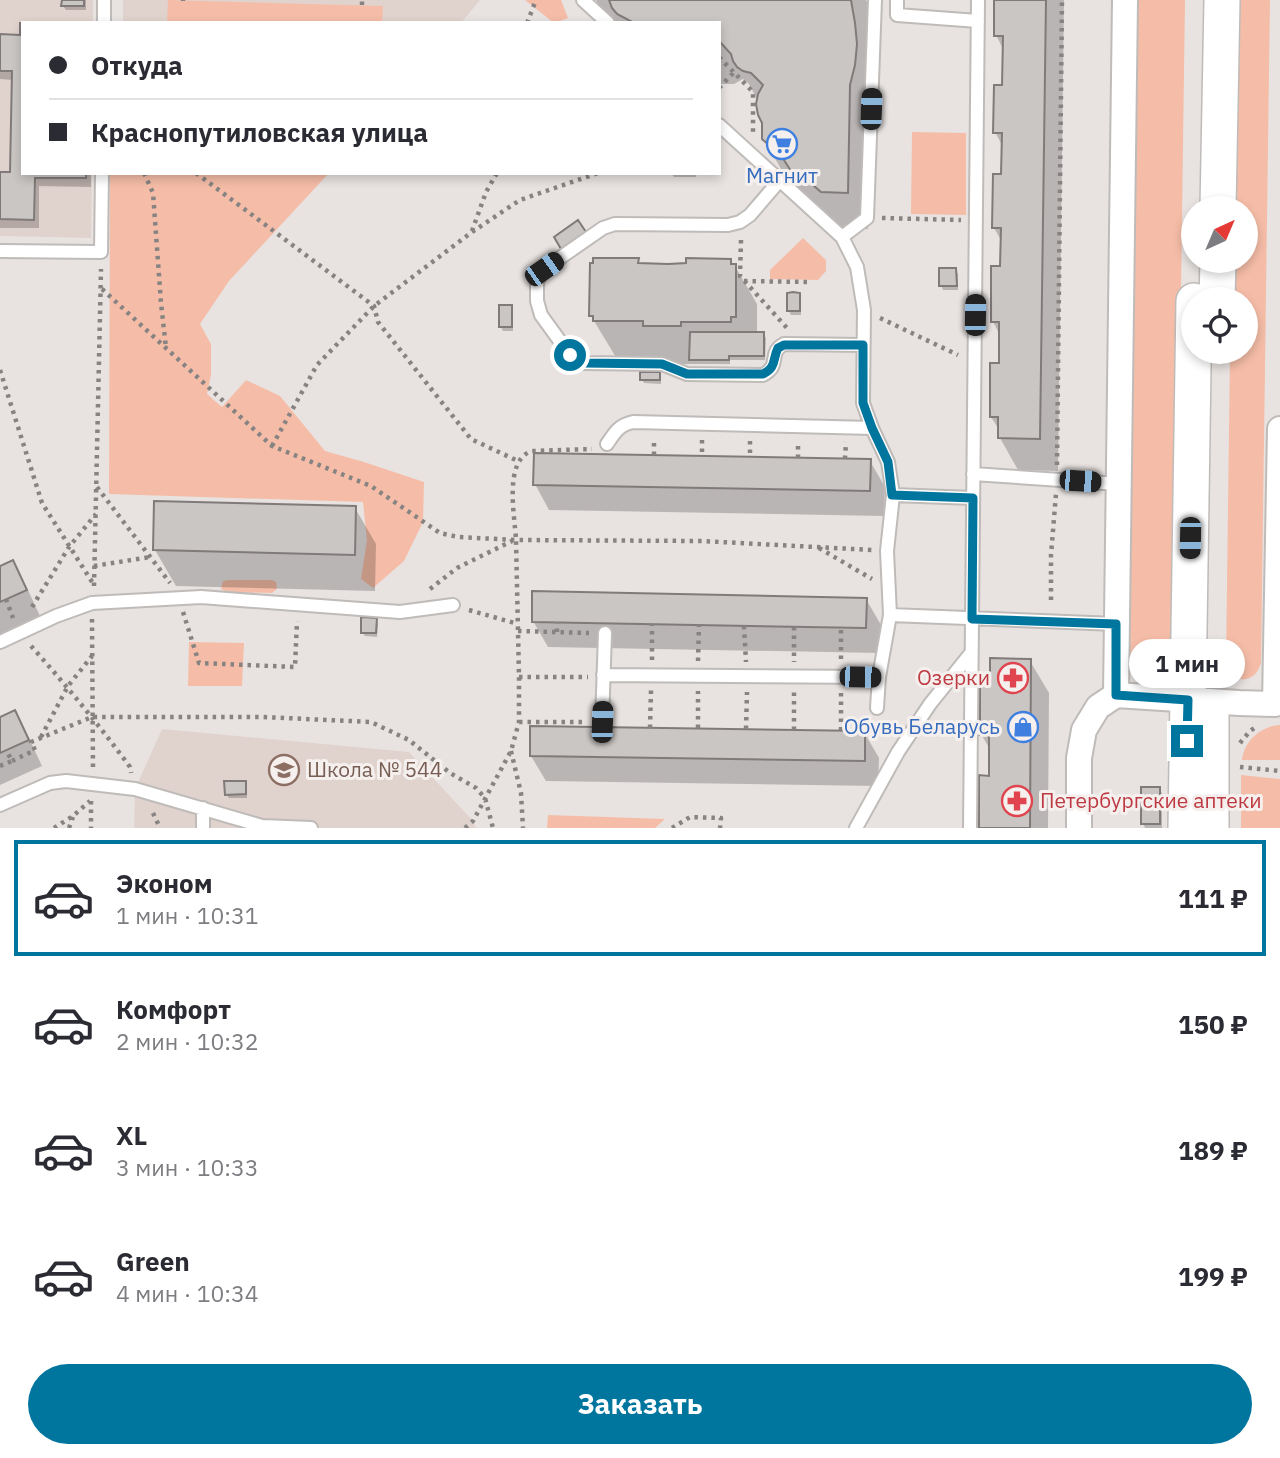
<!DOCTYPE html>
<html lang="ru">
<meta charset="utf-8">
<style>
:root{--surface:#fff;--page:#f7f7f7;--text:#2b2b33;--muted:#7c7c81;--line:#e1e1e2;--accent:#00759e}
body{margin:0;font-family:"IBM Plex Sans",sans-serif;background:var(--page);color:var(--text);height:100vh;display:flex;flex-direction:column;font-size:26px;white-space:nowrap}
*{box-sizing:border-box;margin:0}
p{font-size:23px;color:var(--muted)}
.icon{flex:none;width:38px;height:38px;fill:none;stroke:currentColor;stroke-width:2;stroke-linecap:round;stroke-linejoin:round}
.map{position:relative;height:828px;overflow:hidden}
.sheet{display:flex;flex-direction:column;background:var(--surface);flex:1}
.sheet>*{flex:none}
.top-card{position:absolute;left:21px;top:21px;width:700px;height:154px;border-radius:0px;box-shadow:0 4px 10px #0003;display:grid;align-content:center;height:154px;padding:0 28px;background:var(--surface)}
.needle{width:46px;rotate:44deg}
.buttons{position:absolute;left:1181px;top:196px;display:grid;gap:14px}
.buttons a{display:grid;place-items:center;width:77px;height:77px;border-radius:50%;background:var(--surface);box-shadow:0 4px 10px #0003;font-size:35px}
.end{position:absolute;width:32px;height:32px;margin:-16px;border:9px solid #00759e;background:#fff;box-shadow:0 0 0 4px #fff}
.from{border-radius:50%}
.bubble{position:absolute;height:49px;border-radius:24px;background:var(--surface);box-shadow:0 4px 10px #0003;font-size:23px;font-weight:700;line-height:49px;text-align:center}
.car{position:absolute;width:21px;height:42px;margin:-21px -10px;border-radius:9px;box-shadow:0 0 5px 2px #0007;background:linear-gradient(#222 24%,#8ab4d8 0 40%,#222 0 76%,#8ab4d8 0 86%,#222 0)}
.top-card b{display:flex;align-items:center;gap:24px;height:66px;font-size:26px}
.top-card b+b{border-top:2px solid var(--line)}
.top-card i{width:18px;height:18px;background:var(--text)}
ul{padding:12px 0 0;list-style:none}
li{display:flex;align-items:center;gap:21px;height:116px;margin:0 14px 10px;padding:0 14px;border:4px solid transparent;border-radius:0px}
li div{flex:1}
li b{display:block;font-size:26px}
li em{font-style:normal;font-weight:700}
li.on{border-color:var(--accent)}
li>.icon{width:63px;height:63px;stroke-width:1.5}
.button{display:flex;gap:14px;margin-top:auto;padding:14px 28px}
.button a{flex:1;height:80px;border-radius:42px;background:var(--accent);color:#fff;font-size:28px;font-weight:700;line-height:80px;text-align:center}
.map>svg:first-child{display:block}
.built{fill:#e0d3ce}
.green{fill:#f5bda7}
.shadow{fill:#0003}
.building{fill:#cac6c4;stroke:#807b7a;stroke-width:2}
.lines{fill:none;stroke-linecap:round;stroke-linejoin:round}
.lane-casing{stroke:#bfbbb9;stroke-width:16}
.street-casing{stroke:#bfbbb9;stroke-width:28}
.secondary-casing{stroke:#bfbbb9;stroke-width:38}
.path{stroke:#868382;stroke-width:4.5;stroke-dasharray:3.5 5;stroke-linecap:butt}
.lane{stroke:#fff;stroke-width:12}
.street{stroke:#fff;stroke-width:24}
.secondary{stroke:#fff;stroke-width:35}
.route{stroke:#00759e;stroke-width:9}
.labels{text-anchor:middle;stroke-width:6;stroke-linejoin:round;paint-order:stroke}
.shop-label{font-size:21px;fill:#366cbe;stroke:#f5f0ee}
.health-label{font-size:21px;fill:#be3a42;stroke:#f5f0ee;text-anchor:end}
.education-label{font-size:21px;fill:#785e54;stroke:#f5f0ee;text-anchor:start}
</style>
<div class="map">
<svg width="1280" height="828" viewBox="0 0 1280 828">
<rect width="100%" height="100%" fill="#e8e3e1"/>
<path class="built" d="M0,0H93V23H23V173H92L91,238L0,236Z
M123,0H480L461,23H123Z
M162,729L409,752L473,821L476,828H134L135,789Z"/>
<path class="green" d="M168,0L383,6L382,23H167Z
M525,0H561L568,18L554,23Z
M1138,0H1185L1176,656C1167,683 1141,684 1129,658Z
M1235,0H1270L1261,663C1255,685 1231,685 1226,662L1230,352H1246V299H1231L1232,261H1246V208H1232Z
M912,132L966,133V215L911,214Z
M110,173H329L229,281L200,324L211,344V375L207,394L222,407L246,380L280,396L325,451L364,462L424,482L423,522L404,561L373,588L361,579L367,540L363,502L109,494Z
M803,238L826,260V271L818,280L770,279V270Z
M228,580H272L276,582L277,589L272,593L227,592L221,589L223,581Z
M189,642L244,643L242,686H188Z
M1280,725V760H1242C1244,741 1261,726 1280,725Z
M1241,775L1280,779V828H1241Z
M548,815L665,819L655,828H547Z"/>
<path class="shadow" d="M63,0H86V10H66L63,6Z
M596,0H866L872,11L868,229L843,228L829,215L814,207L805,193L785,176L764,139V123L758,101L749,84L743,79L734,84H719V23H617L600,7Z
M996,0H1064L1058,471L1018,470L1000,438V431L991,417L1001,365V337L993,322L1002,268V242L994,228L1003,176V147L995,132L1004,87V51L996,35Z
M0,36H22L23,173H91V187L39,186V228H0V174H12L13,80L0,79Z
M671,173H696V177H674Z
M638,260L641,265H668L730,260L733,266H735L757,304V334H763L766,338L765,360H730V364H667L617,359L591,316Z
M955,270L958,274V290H943L941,285Z
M799,294L801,298V315H791L789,311Z
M511,307L513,311V331H503L501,327Z
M659,374L661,378V384L644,383L642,379Z
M870,461L885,487L884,516L549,510L535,484Z
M355,508L376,544L375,591L176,586L155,550Z
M13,562L27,588L40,616L0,634V568Z
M866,599L881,625L880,653L548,647L533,621Z
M376,620L378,624L377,637L365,636L362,632Z
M1030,661L1049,693L1048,828H980L990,777L991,751L981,734L992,682Z
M15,713L29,738L42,766L0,785V719Z
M864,732L879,758L878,786L546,781L531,756Z
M245,782L247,787V798H229L226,794Z
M1159,789L1162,793V828H1145L1143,823Z"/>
<path class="building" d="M62,0H84V6H61Z
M609,0H851L855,23L857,44L855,65L850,85L848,193L821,192L806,179L791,171L782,157L762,139V123L758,115L756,104L758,94L763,85L751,73L743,71L737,67L733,61L731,54L721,43L719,44V23H634L617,14L612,8Z
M994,0H1046L1040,439L998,438V417H990V363H999V322H991V266H1000L1001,228H992L993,174H1001L1002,133H993L994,85H1002L1003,36H994Z
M20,23H23V173H86V178H35L34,220L0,219V172H10L12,71H0V34L20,35Z
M578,220L586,232L561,249L554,237Z
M593,258H639L638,263L668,264L686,263V258L731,259V264H736V317H731V322H681V326H643V321H593V316H589L590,263H593Z
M939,268H956L957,286H939Z
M793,292L800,293V311H787V293Z
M499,305H512V327H499Z
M690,332H764V356H729V360H689Z
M640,372H660V380H640Z
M534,453L871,459L870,491L533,485Z
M154,501L356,506L355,555L153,550Z
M13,560L27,590L0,602V566Z
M532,591L867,598L866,628L532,622Z
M361,617L377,618L376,633H361Z
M990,658L1031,659L1030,828H979V775L989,776V735H980V680H990Z
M15,710L29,740L0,753V717Z
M530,726L865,731V761L530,756Z
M224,781H246V794L225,795Z
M1141,787H1160V824H1141Z"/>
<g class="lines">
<g class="lane-casing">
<path id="lane" d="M583,0L608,23
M897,0V15L978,21
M104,23V0
M719,125L842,237L857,267L864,310L863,403L872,428L888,462L893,495L887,551L890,615L879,677L877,708
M780,180L750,215L740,222L728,225L615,224L603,228L544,269L537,281V301L541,315L570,355L584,363L662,364L687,374L763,375C782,365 767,353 784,344L863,345
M842,237L867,218L875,0
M0,251L101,252L102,173
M607,444C615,432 619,425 633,422L872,428
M973,474L1119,484
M893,495L973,498
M890,615L1116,624
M0,642L56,616L92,603L201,597L400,612L453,605
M603,675L879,677
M602,722L605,633
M0,805L50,783L66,781L135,789L262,826L311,828
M203,828V808
M856,828L898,752L930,704L971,653
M970,828L978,0"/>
</g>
<g class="street-casing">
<path id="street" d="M1116,695L1125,0
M1079,828V758L1084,730L1098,707L1116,695L1239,703L1275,704L1280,429"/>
</g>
<g class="secondary-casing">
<path id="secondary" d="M1218,208L1222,0
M1217,299L1218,261
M1186,828L1194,301
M1211,828V712"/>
</g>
<path class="path" d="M183,0V1
M362,5V0
M527,23L536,0
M719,57L753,92V133
M719,88L734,72
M144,173L153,193L161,303L166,348
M196,173L374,306L378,322L471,439L518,461
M882,218L961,220
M472,231L486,192L497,173
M741,240L740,276L787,328
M744,281L809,282
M102,289L272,446L371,486L440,533L458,537L516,540C515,517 503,460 532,451L592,449
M880,318L958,355
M0,370L42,503L94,585
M702,440V456
M750,441V457
M272,446L317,365L374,306L472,232L520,200L598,173
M654,455V439
M798,458V441
M845,459L846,442
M1057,465L1062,0
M97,487L170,583
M819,548L872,579
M94,566L150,557
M94,586L101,269
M430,589L457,568L512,541
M6,599L13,618
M1051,600V555L1056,494
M32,607L69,547L96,514
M469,610L518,624
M183,612L199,663L295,667L297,621
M92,619L93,768
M744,626L746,662
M794,627V662
M518,631L589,633
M557,632V622
M31,646C66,685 99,725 130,767L131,773
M841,659V628
M652,660V624
M698,661L699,625
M519,677H588
M841,693V730
M519,722H585
M650,728L651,690
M698,728V691
M746,729L747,692
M794,730V692
M41,737L68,686L92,656
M1240,743L1250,731L1256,727
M511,751L521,793L523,828
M12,761L35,750L31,742L92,717H263L371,722L409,740L450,773L476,788L485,798L493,828
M0,766L12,761L6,750
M1240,767L1280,771
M91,801V828
M153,813L160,828
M54,828L73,816L90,801
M69,828L73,817
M465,828L473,821L511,751L519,722V677L516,540L702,541L872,550
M672,828L690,817L721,818L720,828"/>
<use href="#lane" class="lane"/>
<use href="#street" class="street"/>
<use href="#secondary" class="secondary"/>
</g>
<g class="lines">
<path class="route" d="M570,355L584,363L662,364L687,374H763C777,367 772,360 778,348L784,345H863V403L872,428L888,462L892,495L973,498L972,619L1116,624V695L1188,700L1187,741"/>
</g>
<defs>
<g id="supermarket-ring" transform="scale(1.575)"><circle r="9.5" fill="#f5f0ee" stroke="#3f7fe0" stroke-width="1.5"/><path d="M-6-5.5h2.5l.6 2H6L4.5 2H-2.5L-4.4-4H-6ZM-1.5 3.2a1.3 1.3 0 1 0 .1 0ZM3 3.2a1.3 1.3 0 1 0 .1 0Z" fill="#3f7fe0"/></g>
<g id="pharmacy-ring" transform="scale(1.575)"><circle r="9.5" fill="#f5f0ee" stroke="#e0444e" stroke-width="1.5"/><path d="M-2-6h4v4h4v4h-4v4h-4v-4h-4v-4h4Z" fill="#e0444e"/></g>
<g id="shop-ring" transform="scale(1.575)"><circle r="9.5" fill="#f5f0ee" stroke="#3f7fe0" stroke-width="1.5"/><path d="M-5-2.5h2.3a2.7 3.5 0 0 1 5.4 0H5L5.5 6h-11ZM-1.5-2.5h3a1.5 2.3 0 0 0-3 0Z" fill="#3f7fe0"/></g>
<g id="school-ring" transform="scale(1.575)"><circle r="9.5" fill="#f5f0ee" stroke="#8d6e63" stroke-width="1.5"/><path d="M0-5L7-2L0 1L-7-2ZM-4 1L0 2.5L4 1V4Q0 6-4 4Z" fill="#8d6e63"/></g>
</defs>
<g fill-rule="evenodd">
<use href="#supermarket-ring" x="782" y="144"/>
<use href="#pharmacy-ring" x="1013" y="678"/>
<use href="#shop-ring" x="1023" y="727"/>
<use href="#school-ring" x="284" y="770"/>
<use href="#pharmacy-ring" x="1017" y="801"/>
</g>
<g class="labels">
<g class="shop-label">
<text x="782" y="183">Магнит</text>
<text x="1000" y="734" text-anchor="end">Обувь Беларусь</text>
</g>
<g class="health-label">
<text x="990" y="685">Озерки</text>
<text x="1040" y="808" text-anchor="start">Петербургские аптеки</text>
</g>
<g class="education-label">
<text x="307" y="777">Школа № 544</text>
</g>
</g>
</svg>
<div class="buttons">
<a><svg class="needle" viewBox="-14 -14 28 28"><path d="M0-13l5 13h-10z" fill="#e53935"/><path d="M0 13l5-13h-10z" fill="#7c7c81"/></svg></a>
<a><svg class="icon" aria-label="locate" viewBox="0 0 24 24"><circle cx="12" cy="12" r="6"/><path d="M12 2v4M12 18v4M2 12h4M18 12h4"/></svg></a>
</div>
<i class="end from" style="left:570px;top:355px"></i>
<i class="end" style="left:1187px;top:741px"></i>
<div class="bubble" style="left:1129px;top:639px;width:116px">1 мин</div>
<i class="car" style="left:871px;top:109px;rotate:2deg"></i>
<i class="car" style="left:544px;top:269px;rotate:55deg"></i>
<i class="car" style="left:975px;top:315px;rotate:1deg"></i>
<i class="car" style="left:1080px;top:481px;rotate:94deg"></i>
<i class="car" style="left:1190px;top:538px;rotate:181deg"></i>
<i class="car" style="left:860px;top:677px;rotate:91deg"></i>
<i class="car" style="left:602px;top:722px;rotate:2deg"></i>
<div class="top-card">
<b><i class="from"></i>Откуда</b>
<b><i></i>Краснопутиловская улица</b>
</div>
</div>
<section class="sheet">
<ul>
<li class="on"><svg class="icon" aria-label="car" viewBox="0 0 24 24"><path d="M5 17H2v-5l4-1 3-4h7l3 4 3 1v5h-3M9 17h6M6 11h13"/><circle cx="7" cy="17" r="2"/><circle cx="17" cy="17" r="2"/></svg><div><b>Эконом</b><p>1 мин · 10:31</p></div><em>111 ₽</em></li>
<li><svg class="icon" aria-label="car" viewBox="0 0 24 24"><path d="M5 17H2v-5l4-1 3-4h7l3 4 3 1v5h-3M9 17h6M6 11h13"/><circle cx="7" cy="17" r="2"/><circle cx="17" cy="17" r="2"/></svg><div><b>Комфорт</b><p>2 мин · 10:32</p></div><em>150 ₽</em></li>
<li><svg class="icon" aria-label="car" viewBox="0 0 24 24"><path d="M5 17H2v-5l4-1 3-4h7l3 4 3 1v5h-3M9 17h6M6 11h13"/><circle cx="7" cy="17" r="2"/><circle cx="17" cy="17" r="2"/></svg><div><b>XL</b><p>3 мин · 10:33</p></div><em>189 ₽</em></li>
<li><svg class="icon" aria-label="car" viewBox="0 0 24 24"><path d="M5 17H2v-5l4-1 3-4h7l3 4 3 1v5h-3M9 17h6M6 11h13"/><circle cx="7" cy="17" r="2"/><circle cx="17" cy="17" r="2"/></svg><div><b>Green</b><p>4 мин · 10:34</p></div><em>199 ₽</em></li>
</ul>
<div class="button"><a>Заказать</a></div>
</section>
